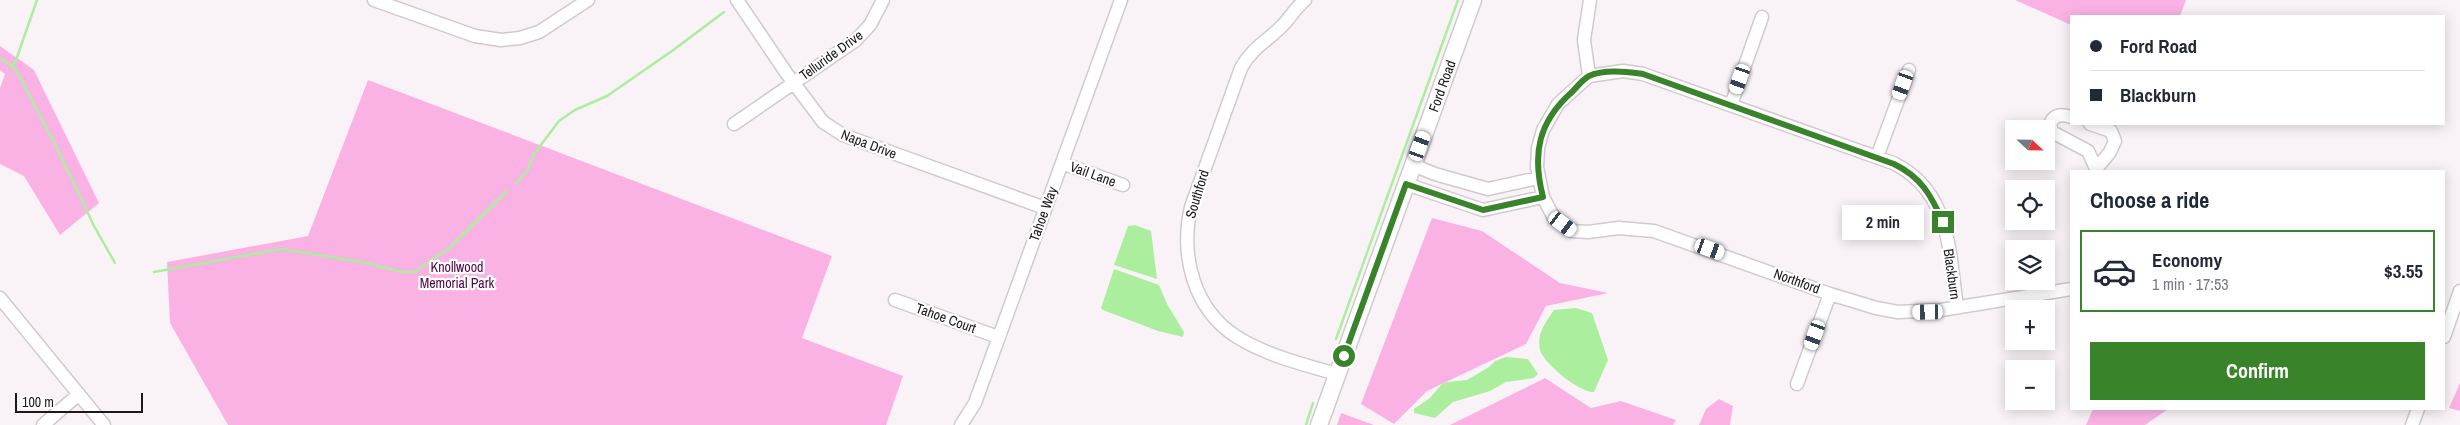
<!DOCTYPE html>
<meta charset="utf-8">
<style>
:root{--surface:#fff;--page:#f2f2f3;--text:#1f2937;--muted:#747a83;--line:#e0e1e3;--accent:#39832a}
body{margin:0;font-family:"Archivo Narrow",sans-serif;background:var(--page);color:var(--text);height:100vh;display:flex;flex-direction:column;font-size:19px;white-space:nowrap}
*{box-sizing:border-box;margin:0}
p{font-size:16px;color:var(--muted)}
.icon{flex:none;width:28px;height:28px;fill:none;stroke:currentColor;stroke-width:2;stroke-linecap:round;stroke-linejoin:round}
.map{position:relative;flex:1;overflow:hidden}
.sheet{position:absolute;left:2070px;top:170px;width:375px;height:240px;display:flex;flex-direction:column;background:var(--surface);border-radius:0px;box-shadow:0 2px 12px #0003}
.sheet>*{flex:none}
.top-card{position:absolute;left:2070px;top:15px;width:375px;height:110px;border-radius:0px;box-shadow:0 2px 12px #0003;display:grid;align-content:center;height:110px;padding:0 20px;background:var(--surface)}
.needle{width:32px;rotate:112deg}
.fabs{position:absolute;left:2005px;top:120px;display:grid;gap:10px}
.fabs a{display:grid;place-items:center;width:50px;height:50px;border-radius:0px;background:var(--surface);box-shadow:0 2px 12px #0003;font-size:25px}
.scale{position:absolute;left:15px;bottom:12px;width:128px;box-sizing:border-box;padding-left:5px;border:2px solid #1b191a;border-top:0;font-size:14px;line-height:18px;white-space:nowrap;color:#1b191a;-webkit-text-stroke:4px #fff;paint-order:stroke}
.end{position:absolute;width:22px;height:22px;margin:-11px;border:6px solid #39832a;background:#fff;box-shadow:0 0 0 2px #fff}
.from{border-radius:50%}
.bubble{position:absolute;height:35px;border-radius:0px;background:var(--surface);box-shadow:0 2px 12px #0003;font-size:16px;font-weight:700;line-height:35px;text-align:center}
.car{position:absolute;width:15px;height:30px;margin:-15px -8px;border-radius:6px;box-shadow:0 0 4px 1px #0007;background:linear-gradient(#fff 24%,#345 0 40%,#fff 0 76%,#345 0 86%,#fff 0)}
.top-card b{display:flex;align-items:center;gap:18px;height:48px;font-size:19px}
.top-card b+b{border-top:1px solid var(--line)}
.top-card i{width:12px;height:12px;background:var(--text)}
ul{padding:0;list-style:none}
li{display:flex;align-items:center;gap:15px;height:82px;margin:0 10px 8px;padding:0 10px;border:2px solid transparent;border-radius:0px}
li div{flex:1}
li b{display:block;font-size:19px}
li em{font-style:normal;font-weight:700}
li.current{border-color:var(--accent)}
li>.icon{width:45px;height:45px;stroke-width:1.5}
h2{padding:0 20px;font-size:22px;line-height:60px}
.button{display:flex;gap:10px;margin-top:auto;padding:10px 20px}
.button a{flex:1;height:58px;border-radius:0px;background:var(--accent);color:#fff;font-size:20px;font-weight:700;line-height:58px;text-align:center}
.map>svg:first-child{display:block}
.green{fill:#fab2e5}
.water{fill:#abee9e}
.lines{fill:none;stroke-linecap:round;stroke-linejoin:round}
.stream{stroke:#abee9e;stroke-width:2.5}
.minor-casing{stroke:#d0cace;stroke-width:15}
.major-casing{stroke:#d0cace;stroke-width:19}
.minor{stroke:#fff;stroke-width:12}
.major{stroke:#fff;stroke-width:16}
.route{stroke:#39832a;stroke-width:6}
.labels{text-anchor:middle;stroke-width:4.5;stroke-linejoin:round;paint-order:stroke}
.street-label{font-size:14px;fill:#1b191a;stroke:#fff}
.park-label{font-size:14px;fill:#500342;stroke:#fff}
</style>
<div class="map">
<svg width="2460" height="425" viewBox="0 0 2460 425">
<rect width="100%" height="100%" fill="#f9f3f7"/>
<path class="green" d="M2015,0H2186L2180,16H2071V25Z
M0,46L34,70L99,203L60,235L24,176L0,164V88L5,74L0,70Z
M368,80L832,256L802,338L903,376L886,425H228L170,323L167,262L308,236Z
M1432,218L1482,231L1560,283L1608,293L1546,306L1526,344L1427,391L1394,424L1361,404Z
M1545,378L1591,408L1621,401L1676,420L1673,425H1450Z
M2460,383V411L2449,408Z
M1719,399L1733,406L1730,425H1699L1706,409Z
M2093,409H2168L2145,425H2086Z
M1341,413L1374,425H1337Z"/>
<path class="water" d="M1135,225L1151,231L1157,279L1114,265L1128,226Z
M1114,269L1159,285L1167,304L1184,332L1183,337L1158,331L1103,310L1101,308Z
M1576,308L1592,313L1608,360L1594,392C1580,393 1544,364 1540,350C1536,334 1546,322 1554,310Z
M1506,357L1528,359L1538,374L1534,378L1506,382L1490,391L1453,402L1435,418L1414,413V409L1430,398L1442,384L1447,382L1467,380L1489,367L1495,361Z"/>
<g class="lines">
<path class="stream" d="M0,58L16,70L56,146L94,226L115,263
M12,66L16,60L37,0
M516,183L527,171L534,154L559,121L575,110L607,96L672,51L724,12
M154,272L281,249L362,262L402,272H414L448,249L507,191
M1336,339L1458,0
M1306,425L1313,403"/>
<g class="minor-casing">
<path id="minor" d="M374,0L475,36L501,40L520,38L539,32L588,0
M737,0L787,74L823,122L843,135L1045,208
M1305,0C1294,9 1291,17 1282,26C1266,42 1253,47 1241,68L1191,207C1180,255 1193,309 1237,337C1266,355 1304,365 1337,374
M1589,76L1584,40L1590,0
M1731,105L1762,17
M2071,117C2062,114 2054,114 2050,124L2052,132L2088,151L2097,171
M734,124L856,40L870,25L883,0
M2090,124L2111,131L2115,141L2110,152L2097,168
M1877,157L1909,70
M1062,163L1123,185
M1413,165L1435,174L1488,189L1538,178
M1406,184L1483,210L1543,197
M0,298L104,425
M895,300L998,337
M1957,307C1949,252 1951,191 1893,163L1643,74L1623,71L1589,76L1558,104L1543,130L1538,148L1537,167L1543,197L1554,218L1571,231L1588,232L1619,228L1654,231L1830,294L1876,308L1898,312L1941,310L2071,289
M2444,337L2460,291
M1797,384L1830,294
M43,425L79,394
M961,425L975,403L1121,0
M2412,425L2418,409"/>
</g>
<g class="major-casing">
<path id="major" d="M1319,425L1473,0"/>
</g>
<use href="#minor" class="minor"/>
<use href="#major" class="major"/>
</g>
<g class="lines">
<path class="route" d="M1344,356L1406,184L1483,210L1543,197C1532,154 1538,122 1572,92C1577,87 1583,79 1589,76C1605,69 1627,72 1643,74L1894,164C1921,177 1931,195 1943,222"/>
</g>
<g class="labels">
<g class="street-label">
<text transform="translate(831 55) rotate(-36)" y="5">Telluride Drive</text>
<text transform="translate(1442 86) rotate(-70)" y="5">Ford Road</text>
<text transform="translate(869 144) rotate(21)" y="5">Napa Drive</text>
<text transform="translate(1093 174) rotate(20)" y="5">Vail Lane</text>
<text transform="translate(1197 194) rotate(-73)" y="5">Southford</text>
<text transform="translate(1043 214) rotate(-70)" y="5">Tahoe Way</text>
<text transform="translate(1952 274) rotate(82)" y="5">Blackburn</text>
<text transform="translate(1797 281) rotate(20)" y="5">Northford</text>
<text transform="translate(946 318) rotate(20)" y="5">Tahoe Court</text>
</g>
<g class="park-label">
<text x="457" y="272">Knollwood<tspan x="457" dy="16">Memorial Park</tspan></text>
</g>
</g>
</svg>
<div class="fabs">
<a><svg class="needle" viewBox="-14 -14 28 28"><path d="M0-13l5 13h-10z" fill="#e53935"/><path d="M0 13l5-13h-10z" fill="#747a83"/></svg></a>
<a><svg class="icon" aria-label="locate" viewBox="0 0 24 24"><circle cx="12" cy="12" r="6"/><path d="M12 2v4M12 18v4M2 12h4M18 12h4"/></svg></a>
<a><svg class="icon" aria-label="layers" viewBox="0 0 24 24"><path d="M12 4l9 5-9 5-9-5zM3 14l9 5 9-5"/></svg></a>
<a>+</a>
<a>−</a>
</div>
<div class="scale">100 m</div>
<i class="end from" style="left:1344px;top:356px"></i>
<i class="end" style="left:1943px;top:222px"></i>
<div class="bubble" style="left:1842px;top:205px;width:82px">2 min</div>
<i class="car" style="left:1740px;top:79px;rotate:199deg"></i>
<i class="car" style="left:1903px;top:85px;rotate:200deg"></i>
<i class="car" style="left:1420px;top:146px;rotate:20deg"></i>
<i class="car" style="left:1563px;top:224px;rotate:127deg"></i>
<i class="car" style="left:1710px;top:249px;rotate:110deg"></i>
<i class="car" style="left:1928px;top:312px;rotate:269deg"></i>
<i class="car" style="left:1815px;top:335px;rotate:200deg"></i>
<div class="top-card">
<b><i class="from"></i>Ford Road</b>
<b><i></i>Blackburn</b>
</div>
<section class="sheet">
<h2>Choose a ride</h2>
<ul>
<li class="current"><svg class="icon" aria-label="car" viewBox="0 0 24 24"><path d="M5 17H2v-5l4-1 3-4h7l3 4 3 1v5h-3M9 17h6M6 11h13"/><circle cx="7" cy="17" r="2"/><circle cx="17" cy="17" r="2"/></svg><div><b>Economy</b><p>1 min · 17:53</p></div><em>$3.55</em></li>
</ul>
<div class="button"><a>Confirm</a></div>
</section>
</div>
